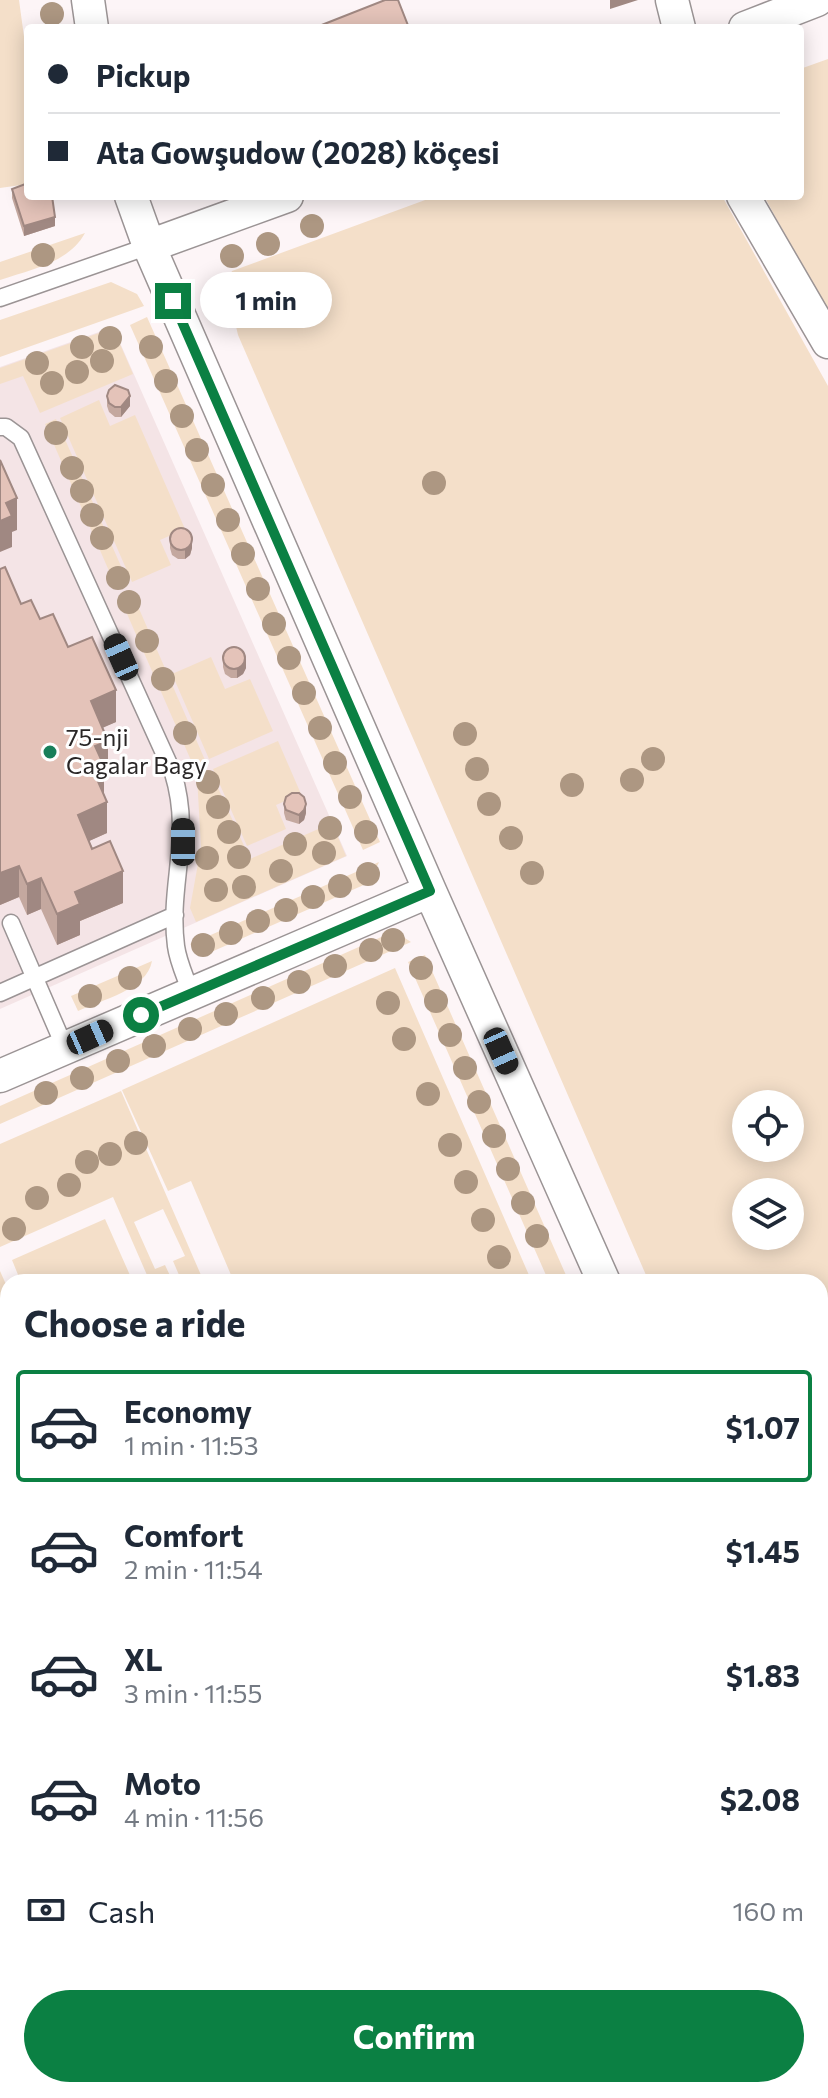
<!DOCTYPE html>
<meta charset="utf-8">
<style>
:root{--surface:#fff;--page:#f6f6f7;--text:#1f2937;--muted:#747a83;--line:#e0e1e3;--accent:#0b8043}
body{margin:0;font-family:Commissioner,sans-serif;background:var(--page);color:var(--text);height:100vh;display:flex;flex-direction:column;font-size:30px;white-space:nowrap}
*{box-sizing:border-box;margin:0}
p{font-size:26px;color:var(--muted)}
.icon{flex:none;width:44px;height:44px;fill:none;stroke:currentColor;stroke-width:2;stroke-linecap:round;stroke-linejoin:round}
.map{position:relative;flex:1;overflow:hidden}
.panel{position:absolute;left:0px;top:1274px;width:828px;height:824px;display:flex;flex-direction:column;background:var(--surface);border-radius:24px 24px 0 0;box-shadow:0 4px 20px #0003}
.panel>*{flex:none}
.guide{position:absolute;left:24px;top:24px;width:780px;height:176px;border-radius:8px;box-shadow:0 4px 20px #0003;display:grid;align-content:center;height:176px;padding:0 24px;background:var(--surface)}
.tools{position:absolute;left:732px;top:1090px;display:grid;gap:16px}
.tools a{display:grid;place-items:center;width:72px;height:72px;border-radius:50%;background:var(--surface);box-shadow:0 4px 20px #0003;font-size:40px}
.end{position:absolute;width:36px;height:36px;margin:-18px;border:10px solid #0b8043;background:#fff;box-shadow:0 0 0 4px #fff}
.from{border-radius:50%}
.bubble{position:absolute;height:56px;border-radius:28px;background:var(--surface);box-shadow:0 4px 20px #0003;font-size:26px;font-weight:700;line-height:56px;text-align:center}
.car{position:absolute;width:24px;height:48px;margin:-24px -12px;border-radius:10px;box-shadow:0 0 6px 2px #0007;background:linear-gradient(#222 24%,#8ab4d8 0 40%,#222 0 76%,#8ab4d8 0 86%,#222 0)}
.guide b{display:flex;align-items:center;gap:28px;height:76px;font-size:30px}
.guide b+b{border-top:2px solid var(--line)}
.guide i{width:20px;height:20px;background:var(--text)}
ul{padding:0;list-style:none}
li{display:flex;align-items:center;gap:24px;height:112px;margin:0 16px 12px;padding:0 8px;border:4px solid transparent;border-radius:8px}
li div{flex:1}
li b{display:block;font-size:30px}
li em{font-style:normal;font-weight:700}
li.on{border-color:var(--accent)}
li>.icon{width:72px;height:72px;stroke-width:1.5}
h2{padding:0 24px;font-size:36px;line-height:96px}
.pay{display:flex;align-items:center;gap:20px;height:88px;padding:0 24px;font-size:30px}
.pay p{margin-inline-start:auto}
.primary-button{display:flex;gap:16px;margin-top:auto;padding:16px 24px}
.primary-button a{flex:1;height:92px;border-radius:48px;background:var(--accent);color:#fff;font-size:32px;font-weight:700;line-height:92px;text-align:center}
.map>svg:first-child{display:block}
.built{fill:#f4e4e6}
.green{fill:#f4dfc9;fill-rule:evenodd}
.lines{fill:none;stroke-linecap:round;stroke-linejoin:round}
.service-casing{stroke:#9b9495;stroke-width:19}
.minor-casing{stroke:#9b9495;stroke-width:35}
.service{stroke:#fff;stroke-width:16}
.minor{stroke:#fff;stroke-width:32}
.tree{fill:#ad9782}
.wall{fill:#c4a89f}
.shaded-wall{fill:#a08882}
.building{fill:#e4c3b9;stroke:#a08882;stroke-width:2}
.route{stroke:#0b8043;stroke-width:10}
.poi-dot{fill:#187f5a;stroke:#fff;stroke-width:3}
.labels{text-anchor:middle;stroke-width:6;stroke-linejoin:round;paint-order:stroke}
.poi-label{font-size:24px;fill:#2a2727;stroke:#fff;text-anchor:start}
</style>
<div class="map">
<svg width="828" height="2098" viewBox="0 0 828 2098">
<rect width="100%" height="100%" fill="#fdf5f7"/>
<path class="built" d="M113,327L347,856L0,1009V367Z
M156,2090H733L715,2098H159Z"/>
<path class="green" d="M0,0H19L28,66V184L0,188Z
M828,59V313L764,196H800V69Z
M436,196H722L828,386V1638L820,1636V1282H649L238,335L226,283L232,271ZM746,1104H790V1148H746ZM746,1192H790V1236H746Z
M85,233C69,263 29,270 0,280V262Z
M111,282L137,294L144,306L0,357V320Z
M147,317L380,842L363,850L130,325Z
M113,328L133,374L40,413L23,376L0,384V368Z
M99,400L110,426L135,415L185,529L160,540L171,565L132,582L60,418Z
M56,419L128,582L116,587L45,424Z
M133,595L205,760L193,765L121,600Z
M211,657L225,689L250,679L273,731L209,759L172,674Z
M278,741L301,794L276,805L286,829L247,846L213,769Z
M210,770L250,859L332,823L346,856L196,922L190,908L201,847L197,776Z
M379,862L371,880L366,884L209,953H200L190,944Z
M397,933L411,942L0,1124V1106L388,934Z
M425,955L569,1282H549L408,962Z
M152,961C147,990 101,1000 78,1011L71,996Z
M395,968L532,1282H234L191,1181L168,1191L122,1090Z
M121,1091L204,1282H182L173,1261L185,1256L163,1209L134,1222L155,1269L165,1265L173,1282H150L113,1197L0,1247V1144Z
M105,1219L133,1282H21L12,1260Z
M0,1271L8,1289V1426L0,1408Z
M820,1942L828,1961L826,2048L820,2034Z"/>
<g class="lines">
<g class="service-casing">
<path id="service" d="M0,298L149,246
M0,427H6L21,438L173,773C193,838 168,884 176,946C178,962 186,978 191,993
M11,923L65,1048
M0,993L175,915
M0,1488L8,1506
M0,2050L8,2046
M820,2084L826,2098
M227,2090L230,2098
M8,2098L26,2090
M553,2098L571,2090"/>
</g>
<g class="minor-casing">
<path id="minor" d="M88,0L92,28
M672,0L679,28
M745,28L817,0
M131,196L149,246L430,891L604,1282
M743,196L828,342
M149,246L287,196
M0,1076L430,891
M820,1712L828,1705
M820,1774L828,1792
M0,1945L8,1963
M65,2090L68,2098"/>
</g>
<use href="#service" class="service"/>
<use href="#minor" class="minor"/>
</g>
<g class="tree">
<circle cx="52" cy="14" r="12"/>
<circle cx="312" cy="226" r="12"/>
<circle cx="268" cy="244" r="12"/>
<circle cx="43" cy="255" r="12"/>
<circle cx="232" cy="256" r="12"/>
<circle cx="110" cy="338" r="12"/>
<circle cx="82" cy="347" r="12"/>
<circle cx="151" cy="347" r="12"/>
<circle cx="102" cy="361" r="12"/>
<circle cx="37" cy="363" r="12"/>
<circle cx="77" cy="372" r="12"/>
<circle cx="166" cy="381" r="12"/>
<circle cx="52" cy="383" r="12"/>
<circle cx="182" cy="416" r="12"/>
<circle cx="56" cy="433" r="12"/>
<circle cx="197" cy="450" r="12"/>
<circle cx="72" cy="468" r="12"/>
<circle cx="434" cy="483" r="12"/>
<circle cx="213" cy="485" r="12"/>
<circle cx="82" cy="491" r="12"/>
<circle cx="92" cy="515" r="12"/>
<circle cx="228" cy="520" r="12"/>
<circle cx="102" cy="538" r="12"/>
<circle cx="243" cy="554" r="12"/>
<circle cx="118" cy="578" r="12"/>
<circle cx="258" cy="589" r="12"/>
<circle cx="129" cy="602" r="12"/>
<circle cx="274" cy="624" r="12"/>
<circle cx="147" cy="641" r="12"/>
<circle cx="289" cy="658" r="12"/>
<circle cx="163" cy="679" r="12"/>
<circle cx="304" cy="693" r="12"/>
<circle cx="320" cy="728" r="12"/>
<circle cx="185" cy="733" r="12"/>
<circle cx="465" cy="734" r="12"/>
<circle cx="653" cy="759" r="12"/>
<circle cx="335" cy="763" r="12"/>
<circle cx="477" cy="769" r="12"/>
<circle cx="632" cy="780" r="12"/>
<circle cx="208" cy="782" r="12"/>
<circle cx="572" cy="785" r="12"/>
<circle cx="350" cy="797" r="12"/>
<circle cx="489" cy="804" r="12"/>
<circle cx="218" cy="807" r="12"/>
<circle cx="330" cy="828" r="12"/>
<circle cx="229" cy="832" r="12"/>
<circle cx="366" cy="832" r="12"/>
<circle cx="511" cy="838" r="12"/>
<circle cx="295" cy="844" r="12"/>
<circle cx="324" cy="853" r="12"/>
<circle cx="239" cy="857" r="12"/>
<circle cx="207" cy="858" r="12"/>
<circle cx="281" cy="871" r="12"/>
<circle cx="532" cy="873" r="12"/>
<circle cx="368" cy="874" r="12"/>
<circle cx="340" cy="886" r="12"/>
<circle cx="244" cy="887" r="12"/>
<circle cx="216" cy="890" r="12"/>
<circle cx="313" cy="897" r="12"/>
<circle cx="286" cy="910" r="12"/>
<circle cx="258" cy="921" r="12"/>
<circle cx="231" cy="933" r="12"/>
<circle cx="393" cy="940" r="12"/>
<circle cx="203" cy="945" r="12"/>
<circle cx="371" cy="950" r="12"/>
<circle cx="335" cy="966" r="12"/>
<circle cx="421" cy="968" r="12"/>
<circle cx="130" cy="978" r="12"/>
<circle cx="299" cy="982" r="12"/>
<circle cx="90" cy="996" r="12"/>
<circle cx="263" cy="998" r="12"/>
<circle cx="436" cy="1001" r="12"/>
<circle cx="388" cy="1003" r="12"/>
<circle cx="226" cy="1014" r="12"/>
<circle cx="190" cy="1029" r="12"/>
<circle cx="450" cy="1035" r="12"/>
<circle cx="404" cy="1039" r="12"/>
<circle cx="154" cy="1046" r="12"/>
<circle cx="118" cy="1061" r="12"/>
<circle cx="465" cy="1068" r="12"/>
<circle cx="82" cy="1078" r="12"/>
<circle cx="46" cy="1093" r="12"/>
<circle cx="428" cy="1094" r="12"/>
<circle cx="479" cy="1102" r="12"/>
<circle cx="494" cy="1136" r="12"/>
<circle cx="136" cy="1143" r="12"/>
<circle cx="450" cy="1145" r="12"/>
<circle cx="110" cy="1154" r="12"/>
<circle cx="87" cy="1162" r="12"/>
<circle cx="508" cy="1169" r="12"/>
<circle cx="466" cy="1182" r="12"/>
<circle cx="69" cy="1185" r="12"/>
<circle cx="37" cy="1198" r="12"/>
<circle cx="523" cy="1203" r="12"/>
<circle cx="483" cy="1220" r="12"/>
<circle cx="14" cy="1229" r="12"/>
<circle cx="537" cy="1236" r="12"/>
<circle cx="499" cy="1257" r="12"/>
</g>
<path class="wall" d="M12,189L55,226L24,236L12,198Z
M107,396L130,406L121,417H115L109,412L107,406Z
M170,538L192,548L190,555L185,559H178L172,555L170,548Z
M0,569L21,604L40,619L68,647L116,722L103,727L108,772L104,774V794L107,833L89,841L123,903L80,921V935L57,945L41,909L27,915L19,897L0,905Z
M223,657L246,668L243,674L237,678H231L225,674L223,667Z
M284,804L306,813L304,820L299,824L286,820L284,813Z
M8,1557V1734H7L0,1718V1560Z
M289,2090H440L422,2098H293Z"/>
<path class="shaded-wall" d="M610,0H638L610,9Z
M55,217V226L24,236V226Z
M130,396V406L121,417V407Z
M17,498V530L12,532V547L0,552V521L6,503Z
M192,539V548L190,555L185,559V549Z
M246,658V668L243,674L237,678V668Z
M116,690V722L91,733V701Z
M108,741V772L104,774V797L93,770L95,746Z
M107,802V833L78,846V815Z
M306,804V813L304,820L299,824V815Z
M19,866V897L0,905V873Z
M123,871V903L80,921V935L57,945V914L75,892Z
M41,878V909L27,915V884Z
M382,2090H440L422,2098H364Z"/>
<path class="building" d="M385,0H398L409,28H314Z
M28,183V196H52L55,217L24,226L12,189Z
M115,385L128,390L130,396L121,407H115L109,403L107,396L109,390Z
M0,460L17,498L6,503L12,516L0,521Z
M170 539a11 11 0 1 1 22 0a11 11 0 1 1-22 0Z
M5,567L21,604L31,600L40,619L53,614L68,647L92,637L116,690L91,701L108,741L95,746L104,766L93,770L107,802L78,815L92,849L110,841L123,871L75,892L80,904L57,914L41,878L27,884L19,866L0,873V569Z
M223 658a11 11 0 1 1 22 0a11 11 0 1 1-22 0Z
M292,793H299L304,797L306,804L304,810L299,815L286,810L284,804L286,797Z
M8,1557V1716H7L0,1700V1560Z
M301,2090H382L364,2098H304Z"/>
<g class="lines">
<path class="route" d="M141,1015L430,891L173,301"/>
</g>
<circle class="poi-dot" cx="50" cy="752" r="8"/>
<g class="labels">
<g class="poi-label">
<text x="66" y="746">75-nji<tspan x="66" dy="28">Cagalar Bagy</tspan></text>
</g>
</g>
</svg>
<div class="tools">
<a><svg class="icon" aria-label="locate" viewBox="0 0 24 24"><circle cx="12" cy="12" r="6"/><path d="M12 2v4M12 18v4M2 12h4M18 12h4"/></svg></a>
<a><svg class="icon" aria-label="layers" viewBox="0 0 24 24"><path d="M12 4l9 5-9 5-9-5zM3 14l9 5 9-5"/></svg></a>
</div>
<i class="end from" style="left:141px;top:1015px"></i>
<i class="end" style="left:173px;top:301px"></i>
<div class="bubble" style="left:200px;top:272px;width:132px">1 min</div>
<i class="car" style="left:121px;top:657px;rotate:336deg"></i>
<i class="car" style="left:183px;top:842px;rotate:0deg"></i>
<i class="car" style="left:90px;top:1037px;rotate:66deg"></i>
<i class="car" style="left:501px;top:1051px;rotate:156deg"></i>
<div class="guide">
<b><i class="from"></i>Pickup</b>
<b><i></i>Ata Gowşudow (2028) köçesi</b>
</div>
<section class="panel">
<h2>Choose a ride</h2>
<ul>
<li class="on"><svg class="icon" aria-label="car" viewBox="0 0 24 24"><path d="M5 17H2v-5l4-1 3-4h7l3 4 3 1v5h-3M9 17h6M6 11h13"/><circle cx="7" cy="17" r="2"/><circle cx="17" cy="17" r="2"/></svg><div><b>Economy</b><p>1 min · 11:53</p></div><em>$1.07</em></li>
<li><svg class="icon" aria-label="car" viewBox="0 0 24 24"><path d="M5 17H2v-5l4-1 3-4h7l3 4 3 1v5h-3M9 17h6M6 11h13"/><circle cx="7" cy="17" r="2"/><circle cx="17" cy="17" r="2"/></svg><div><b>Comfort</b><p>2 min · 11:54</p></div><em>$1.45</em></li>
<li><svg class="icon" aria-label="car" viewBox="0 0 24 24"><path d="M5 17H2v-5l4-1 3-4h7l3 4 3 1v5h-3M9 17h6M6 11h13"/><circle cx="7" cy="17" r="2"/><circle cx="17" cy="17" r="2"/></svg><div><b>XL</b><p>3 min · 11:55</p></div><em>$1.83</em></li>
<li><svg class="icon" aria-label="car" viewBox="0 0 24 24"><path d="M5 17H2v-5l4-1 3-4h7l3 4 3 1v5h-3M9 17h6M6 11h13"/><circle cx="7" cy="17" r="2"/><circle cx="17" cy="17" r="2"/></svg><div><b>Moto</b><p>4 min · 11:56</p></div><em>$2.08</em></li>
</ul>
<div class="pay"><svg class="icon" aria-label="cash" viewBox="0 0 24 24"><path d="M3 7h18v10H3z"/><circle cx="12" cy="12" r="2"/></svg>Cash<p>160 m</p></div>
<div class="primary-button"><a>Confirm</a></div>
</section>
</div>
